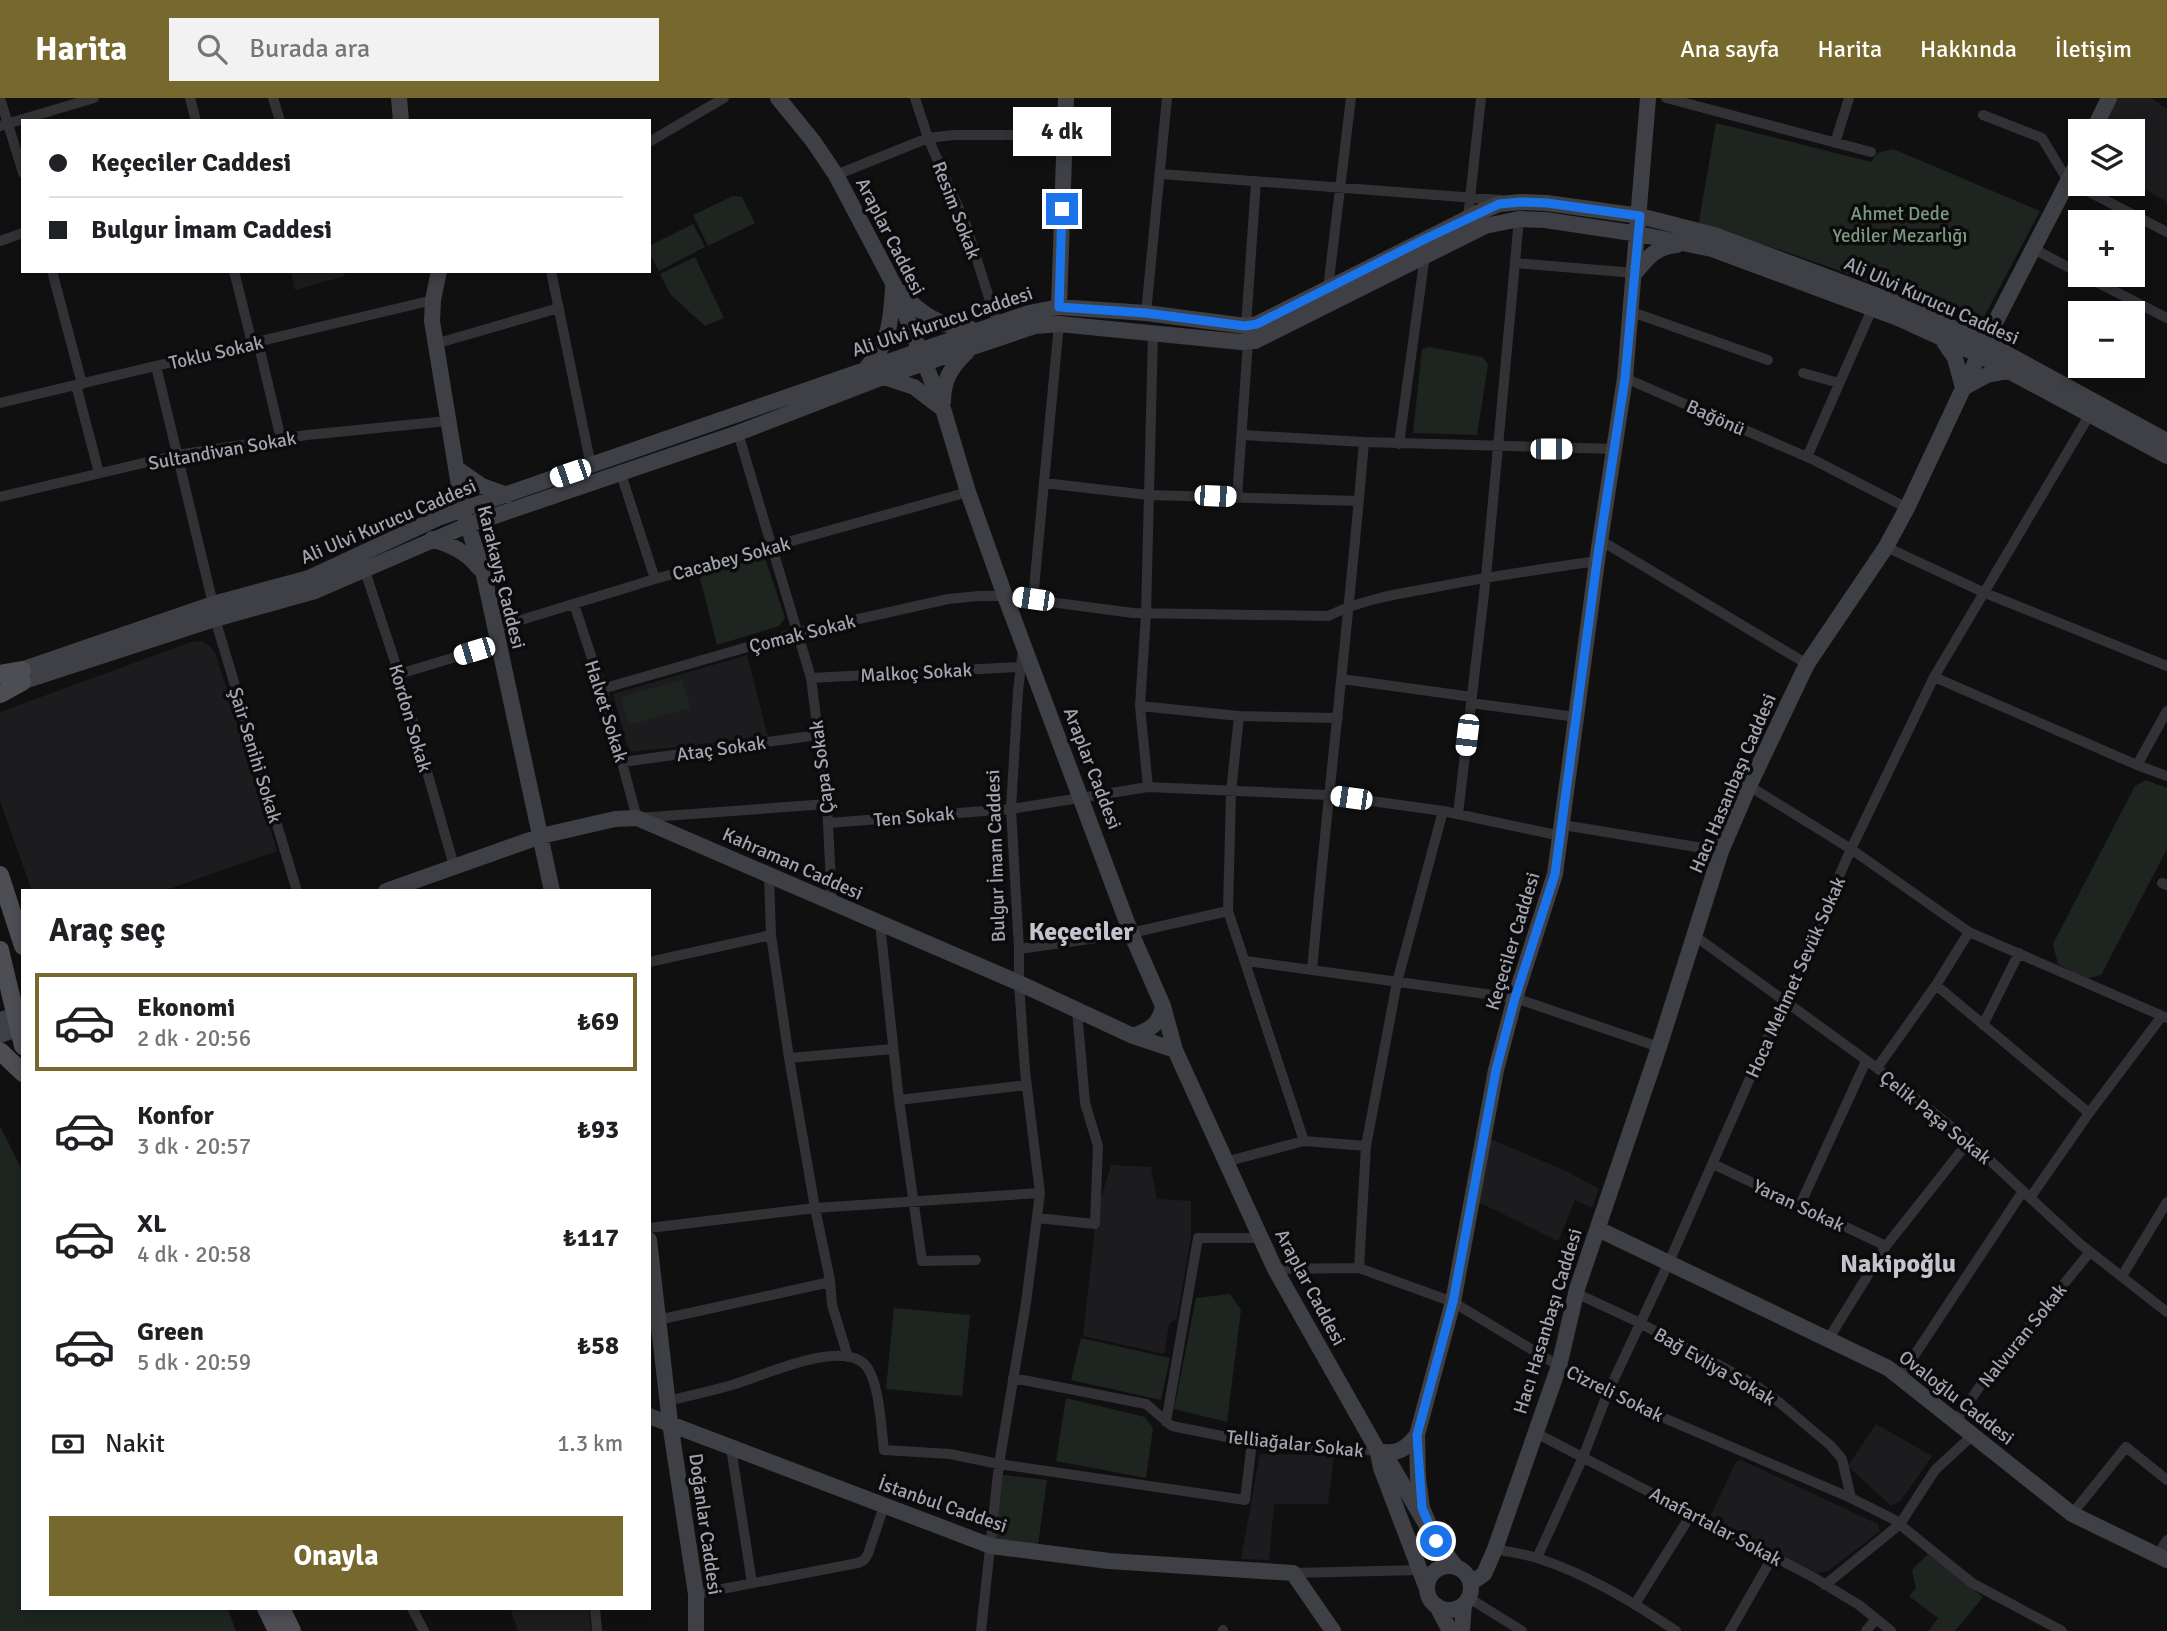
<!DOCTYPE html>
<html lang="tr">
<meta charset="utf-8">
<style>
:root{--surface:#fff;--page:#f2f2f2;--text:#202124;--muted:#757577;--line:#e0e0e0;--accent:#77682d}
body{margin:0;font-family:Signika,sans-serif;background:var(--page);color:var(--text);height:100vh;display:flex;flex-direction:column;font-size:26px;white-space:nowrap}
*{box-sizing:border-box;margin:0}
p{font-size:23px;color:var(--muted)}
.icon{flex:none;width:38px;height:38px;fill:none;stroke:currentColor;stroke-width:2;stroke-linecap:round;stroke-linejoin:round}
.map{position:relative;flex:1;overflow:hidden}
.drawer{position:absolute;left:21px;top:791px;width:630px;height:721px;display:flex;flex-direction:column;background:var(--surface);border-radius:0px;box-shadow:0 4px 10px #0003}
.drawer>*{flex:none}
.hud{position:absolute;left:21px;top:21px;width:630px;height:154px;border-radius:0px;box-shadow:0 4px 10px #0003;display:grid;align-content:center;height:154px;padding:0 28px;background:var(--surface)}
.buttons{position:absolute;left:2068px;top:21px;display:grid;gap:14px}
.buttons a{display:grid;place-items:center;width:77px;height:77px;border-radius:0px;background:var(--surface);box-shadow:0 4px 10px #0003;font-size:35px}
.end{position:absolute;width:32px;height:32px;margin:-16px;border:9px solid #1a73e8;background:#fff;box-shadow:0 0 0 4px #fff}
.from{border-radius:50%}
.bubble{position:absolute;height:49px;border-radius:0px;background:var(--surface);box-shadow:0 4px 10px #0003;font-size:23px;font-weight:800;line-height:49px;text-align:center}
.car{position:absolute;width:21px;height:42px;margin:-21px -10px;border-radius:9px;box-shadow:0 0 5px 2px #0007;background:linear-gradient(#fff 24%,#345 0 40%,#fff 0 76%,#345 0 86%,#fff 0)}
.hud b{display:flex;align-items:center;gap:24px;height:66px;font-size:26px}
.hud b+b{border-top:2px solid var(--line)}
.hud i{width:18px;height:18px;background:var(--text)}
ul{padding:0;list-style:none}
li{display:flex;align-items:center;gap:21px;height:98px;margin:0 14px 10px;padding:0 14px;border:4px solid transparent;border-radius:0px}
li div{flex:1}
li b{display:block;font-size:26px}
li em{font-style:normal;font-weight:800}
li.selected{border-color:var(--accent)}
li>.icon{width:63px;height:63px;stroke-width:1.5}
h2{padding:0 28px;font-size:32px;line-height:84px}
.pay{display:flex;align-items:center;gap:18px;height:77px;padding:0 28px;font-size:26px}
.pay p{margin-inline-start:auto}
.button{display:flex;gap:14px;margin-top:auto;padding:14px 28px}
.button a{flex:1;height:80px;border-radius:0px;background:var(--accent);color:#fff;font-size:28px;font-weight:800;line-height:80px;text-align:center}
header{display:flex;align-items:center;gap:42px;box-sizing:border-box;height:98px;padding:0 35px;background:var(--accent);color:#fff}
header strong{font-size:33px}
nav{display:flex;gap:38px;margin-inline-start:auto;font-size:24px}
.search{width:490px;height:63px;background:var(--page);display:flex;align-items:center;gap:18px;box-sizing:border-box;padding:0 24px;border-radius:0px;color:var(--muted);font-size:26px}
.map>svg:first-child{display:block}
.built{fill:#1c1c1e}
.green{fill:#1e2520}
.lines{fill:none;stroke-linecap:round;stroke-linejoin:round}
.street{stroke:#313136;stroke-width:10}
.secondary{stroke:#3f4045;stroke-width:16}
.primary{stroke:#4d4e54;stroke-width:18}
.route{stroke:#1a73e8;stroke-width:9}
.labels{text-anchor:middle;stroke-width:7;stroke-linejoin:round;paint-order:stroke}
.street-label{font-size:19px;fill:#a2a5b1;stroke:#0b0b0c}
.park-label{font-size:19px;fill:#7a9a80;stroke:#0b0b0c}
.district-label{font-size:26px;font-weight:bold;fill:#c3c4cd;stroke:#0b0b0c}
</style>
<header>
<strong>Harita</strong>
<div class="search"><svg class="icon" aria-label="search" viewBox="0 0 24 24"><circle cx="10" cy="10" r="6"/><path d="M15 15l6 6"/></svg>Burada ara</div>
<nav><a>Ana sayfa</a><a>Harita</a><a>Hakkında</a><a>İletişim</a></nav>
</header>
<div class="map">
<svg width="2167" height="1533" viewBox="0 0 2167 1533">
<rect width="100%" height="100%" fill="#101011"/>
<path class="built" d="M2116,0H2151L2167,11V104L2133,84V33H2098Z
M291,173H343L345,178L295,192Z
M201,543L210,548L216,557L277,753L163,793H32L0,703V614L191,544Z
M747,557L768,639L629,654L613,596Z
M1483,1038L1564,1072L1599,1091L1592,1110L1575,1102L1558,1143L1472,1101Z
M1111,1067L1151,1069L1157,1101L1191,1103V1139L1177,1220L1169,1226L1164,1256L1083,1238L1095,1131L1099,1130L1101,1100Z
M1876,1326L1932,1358L1900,1404L1890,1407L1848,1368Z
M1260,1356L1334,1357L1328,1406H1274L1269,1462L1241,1461Z
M1741,1362L1878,1426L1880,1433L1828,1473L1818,1475L1712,1425L1710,1419L1736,1364Z
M510,1510H589L591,1533H518Z"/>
<path class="green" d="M1716,25L1871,64L1877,55L1893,51L2040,113L1984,219L1968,223C1880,189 1791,150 1698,129Z
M733,98L742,99L755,125L708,148L693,117Z
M693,126L705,149L659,173L649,155V148Z
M695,159L724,220L705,228L671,197L660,176Z
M1429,249L1482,259L1488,266L1477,337L1413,335L1422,251Z
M759,459L765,460L785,520L779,528L717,547L699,476Z
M682,582L690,610L629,627L621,599Z
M2146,682L2167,690V751L2101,877L2086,881L2058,866L2053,846L2135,688Z
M0,1028L23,1074V1510H227L236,1533H0Z
M1230,1196L1241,1212L1227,1324L1174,1311L1196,1200Z
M894,1210L970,1217L962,1298L886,1291Z
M1081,1240L1170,1260L1161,1302L1071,1282Z
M1066,1300L1145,1319L1153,1330L1146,1380L1056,1363Z
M1003,1377L1047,1382L1038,1447L995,1441Z
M1928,1456L1983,1499L1955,1533H1929L1938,1520L1909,1498L1916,1490L1912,1472Z"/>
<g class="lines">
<path class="street" d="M0,0L23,75
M190,0L196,23
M273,0L280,23
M915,0L928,40L966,127L997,225
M1666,0L1871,54
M1983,17L2042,40L2068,83L2167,134
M0,28L94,0
M649,44L724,0
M1835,45L1849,0
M1161,76L1501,102
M836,77L928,40L954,37H1065
M1468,119L1481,0
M0,143L23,135
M2032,150L2081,176
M1515,165L1635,175
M52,173L82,286
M234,173L252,245
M551,173L591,368
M2083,177L2167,220
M1328,190L1351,0
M1632,214L1768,262
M1146,215L1167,0
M1246,228L1256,83
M258,244L281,341
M435,246L559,210
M156,268L213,506
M1803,275L1839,285
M1625,280L1814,362L1907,410
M76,287L99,375
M0,305L433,202
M738,335L811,580L827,706L832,805
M1243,337L1364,344L1616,351
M1399,346L1425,157
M1807,359L1872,211
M620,373L655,481
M1044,385L1148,397L1359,403
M0,399L177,357L307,337L447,323
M1237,399L1248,244
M1600,442L1807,566
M1886,449L1985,495L2167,568
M365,473L399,576L454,768
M1033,501L1059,226
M574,506L602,591L637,720L827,706
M215,521L297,793
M495,530L655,481L968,394
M399,576L499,546
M1934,579L2137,667L2167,678
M811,580L1020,569
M1342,581L1472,599
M602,591L796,535L948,501L979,498H1005L1133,515L1328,518C1361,502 1396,496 1431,490C1486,479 1541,471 1597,463
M1471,605L1576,619
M1140,608L1239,618L1338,620
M1239,618L1231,694L1228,813L1304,1043
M623,664L818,637
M2137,667L2167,613
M1749,688L1851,751L1969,834L2167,920
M1148,689L1140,608L1146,516L1153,236
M1458,716L1486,479L1519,121
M828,725L1011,711L1148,689L1328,697L1443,713L1561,738
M1563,727L1721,753
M769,778L771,837L789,960L815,1110L830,1182L832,1207L848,1259
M2162,785L2167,787
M880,826L899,1002L922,1163L976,1162
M1695,838L1877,970L1969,1043L2080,1146L2167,1214
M1019,851L1131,835L1228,813
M1246,863L1515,900L1659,949
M649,864L771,837
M1312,872C1328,696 1349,521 1364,344
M1936,887L2089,1015
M1983,927L2019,855
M789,960L893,951
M1877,970L1936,887L1969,834
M899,1002L1027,987
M1225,1064L1304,1043L1366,1048
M1713,1066L1886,1148
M2030,1100L2089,1015L2162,918
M1800,1107L1866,963
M1037,1120L1095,1126L1098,1048L1085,1005L1077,912
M649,1130L815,1110L1040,1095
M1359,1170L1366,1048L1397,884L1443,713
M1275,1171L1359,1170L1453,1204L1559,1268L1629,1305L1851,1400L1893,1421L1972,1485L2062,1533
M2122,1178L2167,1104
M1576,1195L1640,1225L1754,1286L1780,1305L1831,1348L1842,1361L1851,1400
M658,1222L830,1184
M1829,1240L1886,1148L1969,1043
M1900,1279L2023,1093
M1013,1280L1146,1306L1172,1328L1252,1344L1378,1353
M668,1303C690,1297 713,1293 735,1286C763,1278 844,1239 867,1269C880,1288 881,1330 884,1352L950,1356L999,1366L1245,1402L1252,1344
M1956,1323L1980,1288L2090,1154
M1166,1324L1198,1140H1261
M1534,1334L1813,1479L1859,1507L1891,1533
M731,1350L752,1485
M2072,1416L2126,1349L2167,1382
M1495,1451C1509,1454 1524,1456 1537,1460C1587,1476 1633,1504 1676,1533
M2157,1458L2167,1442
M1537,1460L1583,1359L1608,1294L1669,1164L1851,751L1934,579L2090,316
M1293,1475L1420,1472
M1825,1487L1900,1426L1935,1372L1974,1336
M696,1496L858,1465L864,1462L868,1456L884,1408
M1469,1500L1522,1533
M1635,1506L1692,1415
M412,1510L424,1533
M595,1510L597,1533
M1223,1532V1533
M981,1533L999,1366L1026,1205L1040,1095L1025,973L1019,885V851L1011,711L1018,593L1023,551
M1730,1533L1773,1458
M1866,1533L1876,1521"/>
<path class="secondary" d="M399,0L401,23
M778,0L813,43L836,77L894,187L944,314L968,394L1005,498L1131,835L1163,908L1175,952L1275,1171L1378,1353L1390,1365L1436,1443
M2093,33L2109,0
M439,173L433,202L432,223L463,412L484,477L552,793
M1635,175C1648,159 1657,148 1677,147
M900,194C921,216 940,229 971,231
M1059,209L1066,0
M1942,241L1955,260L1963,290L1987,277L2008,273
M867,269C890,245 891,221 893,190
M884,279L914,289L940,309
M943,304C943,282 951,269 967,254
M456,370L482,388L507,397
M432,441C451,447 467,454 479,470
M12,575L213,506L309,480L438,420L1029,215L1059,209L1146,215L1246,228L1257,226L1482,113L1499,106L1521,104L1547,105L1640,118L1714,137L1894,204L1985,244L2167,343
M9,588L215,521L315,493L468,427L738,335L883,279L1035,228L1059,226L1241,244L1255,243L1485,128L1519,121L1545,122L1639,136L1712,151L1898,220L1979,257L2167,358
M386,793L541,738L615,721L637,720L1019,885L1133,938L1175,952
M0,922L23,915
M0,937L23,929
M1133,938C1150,932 1160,926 1163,908
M1598,1131L1888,1270L2072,1416L2167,1462
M649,1142L670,1325L696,1496V1533
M649,1318L991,1448L1109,1463L1293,1475L1333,1533
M1378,1353C1397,1357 1405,1352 1417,1337
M1378,1355L1381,1370L1427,1491
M1427 1490a22 22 0 1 1 44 0a22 22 0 1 1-44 0Z
M1456,1469L1436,1443L1422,1410L1418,1379L1417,1337L1453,1204L1496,972L1515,900L1555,776L1597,463L1625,280L1648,0
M1471,1485L1484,1476L1495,1451L1559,1268L1577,1191L1659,949L1721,753L1749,688L1807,566L1886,449L1907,410L1985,244L2081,58
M1437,1508L1450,1533
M1462,1533L1464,1506"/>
<path class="primary" d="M0,576L22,572
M0,596L22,584
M0,777L23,848
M0,852L23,948
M0,953L23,975
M266,1510L277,1533
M281,1510L292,1533"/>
</g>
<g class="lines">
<path class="route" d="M1062,111L1059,209L1146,215L1245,228L1257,226L1425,141L1499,106L1521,104L1547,105L1640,118L1625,280L1597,463L1555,776L1515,900L1496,972L1453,1204L1417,1337L1422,1410L1436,1443"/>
</g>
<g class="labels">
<g class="street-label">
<text transform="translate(957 112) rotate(69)" y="7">Resim Sokak</text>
<text transform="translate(891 138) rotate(63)" y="7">Araplar Caddesi</text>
<text transform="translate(1932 202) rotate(24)" y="7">Ali Ulvi Kurucu Caddesi</text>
<text transform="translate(942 223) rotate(-18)" y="7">Ali Ulvi Kurucu Caddesi</text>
<text transform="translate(216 254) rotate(-13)" y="7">Toklu Sokak</text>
<text transform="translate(1716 319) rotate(24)" y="7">Bağönü</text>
<text transform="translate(222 352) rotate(-10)" y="7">Sultandivan Sokak</text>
<text transform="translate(388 423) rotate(-23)" y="7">Ali Ulvi Kurucu Caddesi</text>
<text transform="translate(731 460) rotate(-15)" y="7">Cacabey Sokak</text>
<text transform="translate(502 479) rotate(76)" y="7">Karakayış Caddesi</text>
<text transform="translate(802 535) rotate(-14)" y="7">Çomak Sokak</text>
<text transform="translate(916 574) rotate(-3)" y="7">Malkoç Sokak</text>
<text transform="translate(607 613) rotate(73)" y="7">Halvet Sokak</text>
<text transform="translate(411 620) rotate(74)" y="7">Kordon Sokak</text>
<text transform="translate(721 650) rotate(-8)" y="7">Ataç Sokak</text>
<text transform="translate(256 657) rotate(73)" y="7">Şair Senihi Sokak</text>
<text transform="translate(821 669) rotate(-97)" y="7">Çapa Sokak</text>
<text transform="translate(1093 670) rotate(69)" y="7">Araplar Caddesi</text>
<text transform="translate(1732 685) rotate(-67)" y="7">Hacı Hasanbaşı Caddesi</text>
<text transform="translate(914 718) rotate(-5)" y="7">Ten Sokak</text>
<text transform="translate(995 758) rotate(-92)" y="7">Bulgur İmam Caddesi</text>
<text transform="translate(793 765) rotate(24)" y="7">Kahraman Caddesi</text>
<text transform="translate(1512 843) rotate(-73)" y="7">Keçeciler Caddesi</text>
<text transform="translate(1795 879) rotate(-66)" y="7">Hoca Mehmet Sevük Sokak</text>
<text transform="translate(1936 1019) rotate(39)" y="7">Çelik Paşa Sokak</text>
<text transform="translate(1799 1107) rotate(25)" y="7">Yaran Sokak</text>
<text transform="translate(1311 1189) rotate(62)" y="7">Araplar Caddesi</text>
<text transform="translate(1547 1223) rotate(-73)" y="7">Hacı Hasanbaşı Caddesi</text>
<text transform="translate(2022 1237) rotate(-51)" y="7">Nalvuran Sokak</text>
<text transform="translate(1715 1268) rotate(30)" y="7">Bağ Evliya Sokak</text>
<text transform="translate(1615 1295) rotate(26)" y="7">Cizreli Sokak</text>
<text transform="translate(1957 1299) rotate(38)" y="7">Ovaloğlu Caddesi</text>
<text transform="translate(1295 1345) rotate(6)" y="7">Telliağalar Sokak</text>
<text transform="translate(943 1406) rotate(19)" y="7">İstanbul Caddesi</text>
<text transform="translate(706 1426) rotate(82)" y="7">Doğanlar Caddesi</text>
<text transform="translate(1716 1428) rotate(28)" y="7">Anafartalar Sokak</text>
</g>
<g class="park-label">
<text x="1900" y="122">Ahmet Dede<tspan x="1900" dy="22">Yediler Mezarlığı</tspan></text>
</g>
<g class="district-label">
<text x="1081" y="842">Keçeciler</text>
<text x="1898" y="1174">Nakipoğlu</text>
</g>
</g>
</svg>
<div class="buttons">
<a><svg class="icon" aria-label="layers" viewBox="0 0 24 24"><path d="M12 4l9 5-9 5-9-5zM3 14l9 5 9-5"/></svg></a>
<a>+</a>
<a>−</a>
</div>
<i class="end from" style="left:1436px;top:1443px"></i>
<i class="end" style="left:1062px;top:111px"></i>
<div class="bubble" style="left:1013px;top:9px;width:98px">4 dk</div>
<i class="car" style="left:1551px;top:351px;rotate:90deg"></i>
<i class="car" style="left:570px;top:375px;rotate:251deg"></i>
<i class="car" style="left:1215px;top:398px;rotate:92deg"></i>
<i class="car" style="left:1033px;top:501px;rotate:278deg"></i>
<i class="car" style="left:474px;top:553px;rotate:253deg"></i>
<i class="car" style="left:1467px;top:637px;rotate:187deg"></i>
<i class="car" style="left:1351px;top:700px;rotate:278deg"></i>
<div class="hud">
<b><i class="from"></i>Keçeciler Caddesi</b>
<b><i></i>Bulgur İmam Caddesi</b>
</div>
<section class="drawer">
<h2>Araç seç</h2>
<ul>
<li class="selected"><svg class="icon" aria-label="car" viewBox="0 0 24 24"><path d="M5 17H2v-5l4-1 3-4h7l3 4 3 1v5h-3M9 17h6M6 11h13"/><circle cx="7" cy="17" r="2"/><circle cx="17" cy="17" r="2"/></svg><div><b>Ekonomi</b><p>2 dk · 20:56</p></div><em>₺69</em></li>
<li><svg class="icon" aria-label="car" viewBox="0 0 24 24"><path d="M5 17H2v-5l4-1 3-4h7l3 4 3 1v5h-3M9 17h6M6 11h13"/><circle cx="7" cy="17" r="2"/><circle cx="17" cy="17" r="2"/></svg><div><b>Konfor</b><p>3 dk · 20:57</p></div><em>₺93</em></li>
<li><svg class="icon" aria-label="car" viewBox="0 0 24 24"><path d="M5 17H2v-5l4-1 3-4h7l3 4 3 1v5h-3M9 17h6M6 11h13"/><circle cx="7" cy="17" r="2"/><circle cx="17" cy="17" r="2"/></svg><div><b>XL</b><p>4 dk · 20:58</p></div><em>₺117</em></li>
<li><svg class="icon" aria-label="car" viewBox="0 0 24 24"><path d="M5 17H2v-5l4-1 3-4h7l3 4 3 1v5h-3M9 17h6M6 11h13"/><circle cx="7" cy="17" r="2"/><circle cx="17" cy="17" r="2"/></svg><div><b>Green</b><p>5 dk · 20:59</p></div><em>₺58</em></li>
</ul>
<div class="pay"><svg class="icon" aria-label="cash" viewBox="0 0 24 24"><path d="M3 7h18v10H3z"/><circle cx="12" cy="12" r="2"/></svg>Nakit<p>1.3 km</p></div>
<div class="button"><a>Onayla</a></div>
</section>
</div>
